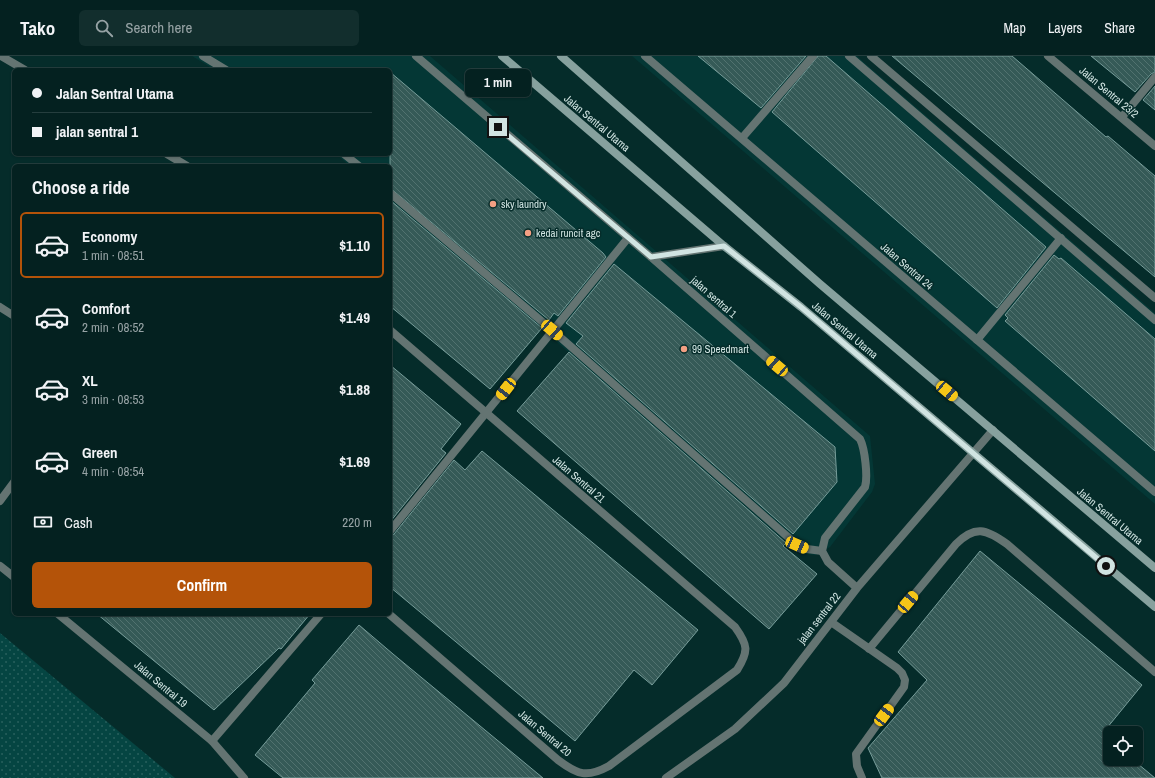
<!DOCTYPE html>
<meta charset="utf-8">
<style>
:root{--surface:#042120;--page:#122e2d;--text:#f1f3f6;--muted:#97a3a5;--line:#253e3e;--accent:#b45309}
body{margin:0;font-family:"Archivo Narrow",sans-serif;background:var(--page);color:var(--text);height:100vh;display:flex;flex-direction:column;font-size:15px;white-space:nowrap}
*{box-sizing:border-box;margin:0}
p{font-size:13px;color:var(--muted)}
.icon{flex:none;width:22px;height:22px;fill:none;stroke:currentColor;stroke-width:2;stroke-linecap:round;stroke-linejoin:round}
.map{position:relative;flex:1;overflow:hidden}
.details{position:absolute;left:12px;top:108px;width:380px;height:452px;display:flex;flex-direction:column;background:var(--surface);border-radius:6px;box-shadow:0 1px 3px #0004,0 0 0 1px var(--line)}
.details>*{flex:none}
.banner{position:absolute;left:12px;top:12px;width:380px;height:88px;border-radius:6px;box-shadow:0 1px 3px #0004,0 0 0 1px var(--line);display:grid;align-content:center;height:88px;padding:0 20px;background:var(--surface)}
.tools{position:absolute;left:1103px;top:670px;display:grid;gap:8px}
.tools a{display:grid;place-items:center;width:40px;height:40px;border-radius:6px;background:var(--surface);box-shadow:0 1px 3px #0004,0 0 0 1px var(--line);font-size:20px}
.end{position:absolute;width:18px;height:18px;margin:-9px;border:5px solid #d1e4e2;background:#111;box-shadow:0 0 0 2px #111}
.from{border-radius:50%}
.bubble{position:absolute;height:28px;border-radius:6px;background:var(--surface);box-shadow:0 1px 3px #0004,0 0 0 1px var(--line);font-size:13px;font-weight:700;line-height:28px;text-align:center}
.car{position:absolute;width:12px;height:24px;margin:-12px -6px;border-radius:5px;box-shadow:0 0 3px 1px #0007;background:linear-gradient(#f5c518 24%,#345 0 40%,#f5c518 0 76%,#345 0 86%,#f5c518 0)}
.banner b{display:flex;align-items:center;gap:14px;height:38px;font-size:15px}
.banner b+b{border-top:1px solid var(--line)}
.banner i{width:10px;height:10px;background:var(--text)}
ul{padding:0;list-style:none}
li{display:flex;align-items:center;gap:12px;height:66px;margin:0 8px 6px;padding:0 12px;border:2px solid transparent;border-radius:6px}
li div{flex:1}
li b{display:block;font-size:15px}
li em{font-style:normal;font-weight:700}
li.current{border-color:var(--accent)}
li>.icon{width:36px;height:36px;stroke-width:1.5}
h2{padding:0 20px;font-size:18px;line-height:48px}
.pay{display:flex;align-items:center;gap:10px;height:44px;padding:0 20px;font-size:15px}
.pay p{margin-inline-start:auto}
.primary-button{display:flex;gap:8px;margin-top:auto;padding:8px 20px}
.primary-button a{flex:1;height:46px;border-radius:6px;background:var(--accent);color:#fff;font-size:16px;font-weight:700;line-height:46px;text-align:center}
header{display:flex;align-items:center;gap:24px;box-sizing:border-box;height:56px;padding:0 20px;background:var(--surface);border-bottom:1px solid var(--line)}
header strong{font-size:19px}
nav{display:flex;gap:22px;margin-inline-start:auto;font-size:14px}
.search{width:280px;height:36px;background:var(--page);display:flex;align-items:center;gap:10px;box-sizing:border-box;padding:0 14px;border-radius:6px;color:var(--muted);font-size:15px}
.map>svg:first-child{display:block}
.built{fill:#043735}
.park{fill:url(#park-dots)}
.building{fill:url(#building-back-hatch);stroke:#779d9a}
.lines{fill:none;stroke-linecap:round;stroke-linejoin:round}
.lane{stroke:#647472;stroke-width:8}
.street{stroke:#647472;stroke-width:8}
.secondary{stroke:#87a19e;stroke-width:8}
.route{stroke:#d1e4e2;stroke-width:5}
.poi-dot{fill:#f39f83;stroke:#052c2a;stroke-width:1.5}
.labels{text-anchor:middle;stroke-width:3;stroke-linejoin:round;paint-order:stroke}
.street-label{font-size:11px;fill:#d1e4e2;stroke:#052c2a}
.poi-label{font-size:11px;fill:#d1e4e2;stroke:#052c2a;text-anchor:start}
</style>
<header>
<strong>Tako</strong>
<div class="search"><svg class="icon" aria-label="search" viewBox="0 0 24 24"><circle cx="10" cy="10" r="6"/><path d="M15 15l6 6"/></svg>Search here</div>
<nav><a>Map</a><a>Layers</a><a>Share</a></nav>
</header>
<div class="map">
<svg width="1155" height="722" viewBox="0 0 1155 722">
<defs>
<pattern id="park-dots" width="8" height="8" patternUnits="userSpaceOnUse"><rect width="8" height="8" fill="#054542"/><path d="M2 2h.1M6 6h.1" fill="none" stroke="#28605d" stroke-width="1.8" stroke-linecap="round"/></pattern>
<pattern id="building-back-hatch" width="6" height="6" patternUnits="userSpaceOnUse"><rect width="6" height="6" fill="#355a57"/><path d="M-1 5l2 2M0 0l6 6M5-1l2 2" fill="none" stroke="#51726f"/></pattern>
</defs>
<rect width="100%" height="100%" fill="#052c2a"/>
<path class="built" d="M192,0H430L870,380L875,428L872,436L830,491L815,499L805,498L793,492L534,266L390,144V110H350L336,98H390V14H215Z
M632,0H857L867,9L1155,257V448Z"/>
<path class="park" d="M0,577L175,722H0Z"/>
<path class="building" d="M698,0H806L761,52Z
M818,0H826L1046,191L997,252L772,56Z
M892,0H1012L1106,81L1108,80L1155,120V221Z
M1091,0H1155V16L1151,18L1135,36Z
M390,16L603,197L606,201L558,260L554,257L549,264L390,132Z
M1155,30V54L1143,44Z
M390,144L542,272L490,333L390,250Z
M1054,199L1059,203L1061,202L1155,283V395L1005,265L1008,262L1005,259Z
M614,208L835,391L837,426L793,478L576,288L583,280L566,267Z
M569,296L786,487L783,490L817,518L769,573L517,355Z
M390,309L461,368L441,393L446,397L390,466Z
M482,395L698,574L652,629L634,614L575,685L390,531V480L394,478L454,404L465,414Z
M980,495L1142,629L1102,678L1110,685V703H1132L1155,722H882L868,692L927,624L898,596Z
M97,558H310L281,593L279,592L214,654Z
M359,569L393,598L543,722H283L255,699L315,627L312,624Z"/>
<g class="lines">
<path class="lane" d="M203,0L226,14
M849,0L1155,264
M871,0L1155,242
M1122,61L1155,21
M742,82L813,0
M344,98L359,110
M390,137L552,274L797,489L807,493L822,495
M977,284L1061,182
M0,445L14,426
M390,475L628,182
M212,685L321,558"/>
<path class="street" d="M1,0L25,14
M416,0L651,201L860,383C865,393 868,421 865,431L825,482L822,495L828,506L857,532
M645,0L1155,436
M1048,0L1155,90
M167,98L187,110
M651,201L724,190
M0,251L14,260
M0,510L14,521
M58,558L212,685L244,722
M389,558L558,704C578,719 587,722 609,710L737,614C749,595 748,589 735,571L390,274
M831,566L897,612L902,617L905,624L904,631L856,698L857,710L862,722
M869,593L956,488C975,469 986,473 1007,488L1155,616
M666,722L735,673L784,627L857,532L993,374"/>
<path class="secondary" d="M502,0L724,190L801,251L1155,551
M561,0L820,228L1155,512"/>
</g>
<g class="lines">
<path class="route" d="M498,71L651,201L724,190L801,251L1106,510"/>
</g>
<g class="poi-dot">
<circle cx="493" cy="148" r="4"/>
<circle cx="528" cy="177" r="4"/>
<circle cx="684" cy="293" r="4"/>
</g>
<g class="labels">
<g class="street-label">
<text transform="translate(1109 36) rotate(40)" y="4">Jalan Sentral 23/2</text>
<text transform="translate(597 67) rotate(40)" y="4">Jalan Sentral Utama</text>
<text transform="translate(907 210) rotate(41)" y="4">Jalan Sentral 24</text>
<text transform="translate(714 241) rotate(41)" y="4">jalan sentral 1</text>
<text transform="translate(845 274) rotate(40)" y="4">Jalan Sentral Utama</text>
<text transform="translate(579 423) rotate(41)" y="4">Jalan Sentral 21</text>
<text transform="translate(1110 460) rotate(40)" y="4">Jalan Sentral Utama</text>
<text transform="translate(819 562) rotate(-52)" y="4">jalan sentral 22</text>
<text transform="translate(161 628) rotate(40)" y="4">Jalan Sentral 19</text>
<text transform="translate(545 677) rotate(40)" y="4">Jalan Sentral 20</text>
</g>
<g class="poi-label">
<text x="501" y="152">sky laundry</text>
<text x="536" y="181">kedai runcit agc</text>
<text x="692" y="297">99 Speedmart</text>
</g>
</g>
</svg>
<div class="tools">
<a><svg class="icon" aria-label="locate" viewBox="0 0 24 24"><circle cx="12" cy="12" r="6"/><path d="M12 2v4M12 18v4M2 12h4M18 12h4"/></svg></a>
</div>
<i class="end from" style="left:1106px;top:510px"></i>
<i class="end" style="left:498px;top:71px"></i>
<div class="bubble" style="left:465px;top:13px;width:66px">1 min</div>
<i class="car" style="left:552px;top:274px;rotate:131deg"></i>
<i class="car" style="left:777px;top:310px;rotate:311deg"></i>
<i class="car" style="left:506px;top:333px;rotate:218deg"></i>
<i class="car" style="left:947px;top:335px;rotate:130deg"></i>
<i class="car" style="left:797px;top:489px;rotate:113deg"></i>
<i class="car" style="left:908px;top:546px;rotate:40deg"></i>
<i class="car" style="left:884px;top:659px;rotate:37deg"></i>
<div class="banner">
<b><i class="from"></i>Jalan Sentral Utama</b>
<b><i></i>jalan sentral 1</b>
</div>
<section class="details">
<h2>Choose a ride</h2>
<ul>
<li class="current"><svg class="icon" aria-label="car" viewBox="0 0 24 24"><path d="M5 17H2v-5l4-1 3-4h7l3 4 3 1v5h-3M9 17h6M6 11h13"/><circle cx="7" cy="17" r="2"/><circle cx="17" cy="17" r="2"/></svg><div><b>Economy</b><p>1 min · 08:51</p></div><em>$1.10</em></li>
<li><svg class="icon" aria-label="car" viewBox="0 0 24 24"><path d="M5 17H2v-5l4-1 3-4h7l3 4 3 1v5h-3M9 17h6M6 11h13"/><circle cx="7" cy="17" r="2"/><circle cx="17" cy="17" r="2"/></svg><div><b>Comfort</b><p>2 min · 08:52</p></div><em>$1.49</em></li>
<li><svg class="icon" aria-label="car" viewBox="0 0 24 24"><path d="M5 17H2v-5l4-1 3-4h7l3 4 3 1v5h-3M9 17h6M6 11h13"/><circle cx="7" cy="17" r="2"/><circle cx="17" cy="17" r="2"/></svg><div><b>XL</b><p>3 min · 08:53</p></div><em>$1.88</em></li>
<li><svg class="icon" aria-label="car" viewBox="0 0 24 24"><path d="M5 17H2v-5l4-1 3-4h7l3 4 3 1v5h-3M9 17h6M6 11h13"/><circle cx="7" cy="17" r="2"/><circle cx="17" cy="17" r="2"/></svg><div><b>Green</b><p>4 min · 08:54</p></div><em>$1.69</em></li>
</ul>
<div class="pay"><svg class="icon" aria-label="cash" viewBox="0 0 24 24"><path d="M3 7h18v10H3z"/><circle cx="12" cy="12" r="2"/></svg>Cash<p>220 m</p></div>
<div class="primary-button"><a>Confirm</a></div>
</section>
</div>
